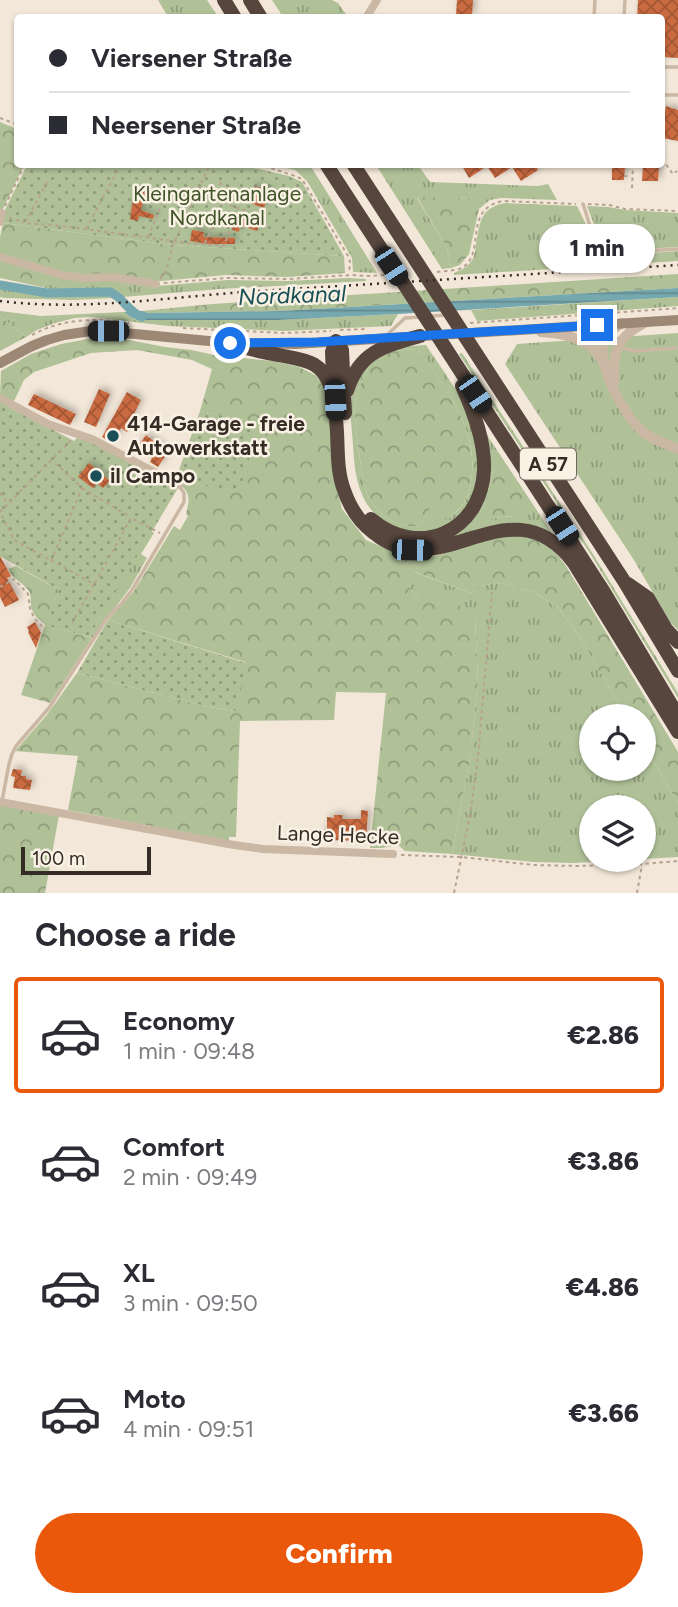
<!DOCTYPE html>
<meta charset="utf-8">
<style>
:root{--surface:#fff;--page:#f2f2f3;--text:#2b2b33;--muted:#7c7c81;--line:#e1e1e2;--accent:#ea580c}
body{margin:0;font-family:Figtree,sans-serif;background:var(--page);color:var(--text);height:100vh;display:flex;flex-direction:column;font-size:26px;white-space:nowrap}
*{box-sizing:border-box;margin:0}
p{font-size:23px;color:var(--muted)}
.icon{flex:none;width:38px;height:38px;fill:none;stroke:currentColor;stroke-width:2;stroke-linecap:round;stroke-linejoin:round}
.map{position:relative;height:893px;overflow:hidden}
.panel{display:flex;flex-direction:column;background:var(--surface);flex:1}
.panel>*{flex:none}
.top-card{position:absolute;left:14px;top:14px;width:651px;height:154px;border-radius:7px;box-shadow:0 2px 5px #0004;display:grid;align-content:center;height:154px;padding:0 35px;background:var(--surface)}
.controls{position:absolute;left:579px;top:704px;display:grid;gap:14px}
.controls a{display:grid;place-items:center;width:77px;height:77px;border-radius:50%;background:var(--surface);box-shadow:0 2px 5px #0004;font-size:35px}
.scale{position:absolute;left:21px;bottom:18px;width:130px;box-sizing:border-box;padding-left:7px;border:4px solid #352c26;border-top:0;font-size:19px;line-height:24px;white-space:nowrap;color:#352c26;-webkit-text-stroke:5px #f9f1e4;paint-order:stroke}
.end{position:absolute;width:32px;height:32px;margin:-16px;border:9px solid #1a73e8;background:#fff;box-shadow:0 0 0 4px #fff}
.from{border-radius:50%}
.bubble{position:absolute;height:49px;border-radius:24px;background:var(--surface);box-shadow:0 2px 5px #0004;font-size:23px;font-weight:800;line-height:49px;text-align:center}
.car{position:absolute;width:21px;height:42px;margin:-21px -10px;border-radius:9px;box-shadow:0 0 5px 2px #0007;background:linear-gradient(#222 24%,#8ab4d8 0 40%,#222 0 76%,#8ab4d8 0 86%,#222 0)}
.top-card b{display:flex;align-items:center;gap:24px;height:66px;font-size:26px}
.top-card b+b{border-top:2px solid var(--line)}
.top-card i{width:18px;height:18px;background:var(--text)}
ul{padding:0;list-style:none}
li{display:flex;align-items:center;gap:21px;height:116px;margin:0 14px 10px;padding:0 21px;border:4px solid transparent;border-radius:7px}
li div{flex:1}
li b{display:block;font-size:26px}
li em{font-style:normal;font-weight:800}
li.current{border-color:var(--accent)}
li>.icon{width:63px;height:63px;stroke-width:1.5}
h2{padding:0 35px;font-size:32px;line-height:84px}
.action{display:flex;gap:14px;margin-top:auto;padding:14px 35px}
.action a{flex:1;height:80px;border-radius:42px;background:var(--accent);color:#fff;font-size:28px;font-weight:800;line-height:80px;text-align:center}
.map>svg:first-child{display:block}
.grass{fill:url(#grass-tufts);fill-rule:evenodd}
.forest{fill:url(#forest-crowns)}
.garden{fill:url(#garden-dots)}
.water{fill:url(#water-rules)}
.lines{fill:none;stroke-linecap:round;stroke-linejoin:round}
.canal{stroke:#76a9af;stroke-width:9}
.building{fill:url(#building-cross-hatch);filter:url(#shadow)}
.path{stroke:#b6a28e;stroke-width:2;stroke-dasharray:3.5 3.5;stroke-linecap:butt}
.service{stroke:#cab8a4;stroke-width:3.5}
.minor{stroke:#cab8a4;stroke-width:8}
.tertiary{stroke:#cab8a4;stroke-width:10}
.secondary{stroke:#9d8775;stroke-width:10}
.motorway{stroke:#56463d;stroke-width:14}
.rail{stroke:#352c26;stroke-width:2.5;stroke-dasharray:2 5;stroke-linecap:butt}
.route{stroke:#1a73e8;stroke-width:9}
.poi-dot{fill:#1b4f57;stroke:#f9f1e4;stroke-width:2.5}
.labels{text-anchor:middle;stroke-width:5;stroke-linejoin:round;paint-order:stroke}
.shield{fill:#f9f1e4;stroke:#70675f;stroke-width:2}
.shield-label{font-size:19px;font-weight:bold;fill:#352c26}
.park-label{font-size:21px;fill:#415429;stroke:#f9f1e4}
.poi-label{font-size:21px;font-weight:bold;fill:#352c26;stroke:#f9f1e4;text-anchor:start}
.street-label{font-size:21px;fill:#352c26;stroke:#f9f1e4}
.water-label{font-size:23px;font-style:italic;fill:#1b4f57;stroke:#f9f1e4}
</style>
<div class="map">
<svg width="678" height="893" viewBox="0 0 678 893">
<defs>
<pattern id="grass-tufts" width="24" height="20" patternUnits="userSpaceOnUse" patternTransform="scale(1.75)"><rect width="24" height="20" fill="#b0c198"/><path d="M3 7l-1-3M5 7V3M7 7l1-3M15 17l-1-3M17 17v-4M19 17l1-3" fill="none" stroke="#909d7c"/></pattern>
<pattern id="forest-crowns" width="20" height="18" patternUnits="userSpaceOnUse" patternTransform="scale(1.75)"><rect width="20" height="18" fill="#b0c198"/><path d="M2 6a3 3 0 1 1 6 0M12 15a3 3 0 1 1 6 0" fill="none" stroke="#909d7c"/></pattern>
<pattern id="garden-dots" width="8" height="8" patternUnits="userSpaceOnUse" patternTransform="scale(1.75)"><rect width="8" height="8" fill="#b0c198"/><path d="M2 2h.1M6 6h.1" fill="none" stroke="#909d7c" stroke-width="1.8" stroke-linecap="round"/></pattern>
<pattern id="water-rules" width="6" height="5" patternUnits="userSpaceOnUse" patternTransform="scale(1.75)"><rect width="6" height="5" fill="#76a9af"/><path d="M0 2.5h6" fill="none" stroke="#628a8e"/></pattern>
<pattern id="building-cross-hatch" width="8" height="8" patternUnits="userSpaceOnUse" patternTransform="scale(1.75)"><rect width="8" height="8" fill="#c96a3f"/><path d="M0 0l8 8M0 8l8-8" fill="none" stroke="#a45735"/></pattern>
<filter id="shadow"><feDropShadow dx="3" dy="-3" stdDeviation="3.5" flood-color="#0004"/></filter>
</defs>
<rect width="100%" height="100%" fill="#f2e7d8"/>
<path class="grass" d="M158,0H207L218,17H168Z
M272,0H332L338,3L348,17H283Z
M274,165H310L377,273L353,272L352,258L307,181L295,170Z
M376,165H418L430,182L538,186L548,184L557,200L501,198L490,200L479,209L474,199L417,198L447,248L451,268L442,269Z
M505,203L577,206L596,245L602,252L612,256L678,251V261L454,275V273C461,270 468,267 472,260C475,256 475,250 476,244C480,222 480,208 505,203Z
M587,206L608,207L625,210L678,213V247L616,251L607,249L600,240Z
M52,274L112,279L157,286L227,280L288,281L348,278L366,279V281L220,289L123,297L116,291L109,288L74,290L49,289L42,287Z
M0,288C24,294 46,296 71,296C86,296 100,293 114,298L74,300L4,298L0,297Z
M678,297V306L477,321L471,310Z
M0,311L41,316L124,312L132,318L146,320H278L398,314L391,326L284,331L168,326L92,317L75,318L55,323L37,330L26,337L0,316Z
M678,333V630L670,622L634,560L505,364L517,344Z
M426,345C442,370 463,395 471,424C478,446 483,474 473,497C470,505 463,512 457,517C453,520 448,525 444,527C412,541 373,525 361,492C355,477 354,461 353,445C352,429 349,413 352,397C361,353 386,347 426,345ZM418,349C444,388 476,424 472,473C470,496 466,505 448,519L431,505L420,527C403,526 389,523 377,509C374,506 370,500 368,496C363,484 353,419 355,406C357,391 365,367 377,358C389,349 405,350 418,349Z
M462,353L593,554L678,693V698L591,555L459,354Z
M485,432L552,533C508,514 487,527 445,542L481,505ZM500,465L520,491L522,516C502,516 491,518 473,526L485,503L493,471Z
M151,531L154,533L141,554L147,558L130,588L92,638L89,637Z
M414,572L471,593L483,586L497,582L534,592L558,608L578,634L626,716H592V768H644V746L678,803V857L574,863L534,862L452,854L470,758L478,681L475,618L419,601L409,586ZM592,807H644V859H592Z"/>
<path class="forest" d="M0,122L17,129L18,164L24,165L0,215Z
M417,197L475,199L479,209L469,254L460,265L451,268L447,248Z
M3,223L173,245L344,256L345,273L288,277L226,275L161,281H144L64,273L0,254V237Z
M0,259L52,274L42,287L0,278Z
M678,274V288L280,311L147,313L142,311L212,304Z
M0,316L26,337L0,351Z
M93,338L124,339L165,347L191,350L219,356L274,361L299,367L315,375L325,386L328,401L335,479L342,509L366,540L401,555L435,556L496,536L517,535L538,540L554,550L566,566L678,752V803L644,746V716H626L578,634L558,608L534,592L497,582L483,586L471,593L415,572L409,586L419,601L446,595L475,618L478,681L470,758L452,854L405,851L398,845L382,848H370L386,693L336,692L334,720L240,721L236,837H229V841L68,810L78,756L15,751L46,716L77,673L208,707L236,711L245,662L108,620L134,591L174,526L180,530L188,516L186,514C190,497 191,492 175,481L255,422L200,411L212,369L192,360L137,350L91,353L34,372L24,380L14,401L0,396L1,371L31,354L61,344Z
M418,349C445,389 476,424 472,474C470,497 465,505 447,520L431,506L420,527C403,526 389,523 377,509C374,506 370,500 368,496C363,484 353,419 355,406C357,391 365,367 377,358C388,349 405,350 418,349Z
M500,464L520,491L529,509L522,516C500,516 491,518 472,527L485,503L493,471Z
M16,566L59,590L46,625L92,638L50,703L21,695L45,625C40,620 33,615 31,607C30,601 32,595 28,590C22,582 13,579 8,569Z
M0,805L59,815L45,893H0Z"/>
<path class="garden" d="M104,164L111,166L134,164H222L259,169L289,176L302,182L344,256L173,245L3,223V214L27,165Z
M0,401L74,441L78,437L91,442L178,488L89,637L45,625L59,590L0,556Z
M200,411L256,422L244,492L175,481Z
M108,620L246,663L237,711L208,707L77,673Z"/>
<path class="water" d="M678,288V297L398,314L278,320H146L132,318L124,312L142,311L148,313L280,311Z"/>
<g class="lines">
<path class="canal" d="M0,285L47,293L110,292C123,297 128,312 142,317"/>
</g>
<path class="building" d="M457,0H473L472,16L456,15Z
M638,0H678V58L662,57V18H637Z
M666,106L678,110V141L662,138V110L665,111Z
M461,164H535L538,170L521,181L512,167L495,178L487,166L469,178Z
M612,165L625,166L624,180H612Z
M643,165L659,166L658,181H642Z
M255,186L270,191L264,208L250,203Z
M134,191L145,192L141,210L154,215L153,219L139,216L138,221L130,219Z
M235,215L260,224L257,231L240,225L239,232L232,230Z
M192,230L204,232L203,237L235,238V244H209L190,241Z
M99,389L110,394L96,427L84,422Z
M127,392L141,400L130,422L132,423L127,432L121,428L113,443L102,437Z
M34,394L76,414L70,425L28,405Z
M146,435L168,452L158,467L150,462L152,458L137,448Z
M89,463L110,481L103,488L97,483L93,488L78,477Z
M0,556L11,576L7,578L19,600L5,607L0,597Z
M35,622L41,633L36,648L28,632L29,631L27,627Z
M13,769L22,770L21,776H26V779L32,780L30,790L13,788L15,777L11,776Z
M361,810L368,811L366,841L324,840V829H327V817L334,818V815H343L342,819H361Z"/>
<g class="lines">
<path class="path" d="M0,118L18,125
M662,144V150
M662,159L673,174L677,171
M258,164L295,176L302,179L348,256L350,262L349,273
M650,166V164
M624,176H631
M47,182L25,223L54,225L188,243L224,246L234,219
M221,182L214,199L246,211
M632,188L633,164
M588,204L609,205L625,209L678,211
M5,206L25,164
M9,218L24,222
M86,229L119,168
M148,237L164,198L179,199
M205,243L222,203
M437,272C444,271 452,271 459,269C489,257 460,209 503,201L576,204
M160,279L166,271L173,245L210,164
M164,283L227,278L288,279L352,275L369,276L386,275
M470,323L678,308
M183,328L284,333L331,331
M340,330L366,329
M32,335C64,318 94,318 129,323
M71,440L0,512L14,540L94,584L72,623
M82,488L130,517
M0,493L8,504
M51,561L82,488L54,462
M95,583L131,518L160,533
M0,587L14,579L28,594L30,608L34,618L44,628
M401,855L461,857L534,865L578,866L642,864L678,861
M454,893L470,815L478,757L492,592
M637,893L642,865"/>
<path class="service" d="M594,18L595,0
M624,18L625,0
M662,67H678
M662,95H678
M583,204C589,220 593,249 612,253L678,249
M431,316L448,315
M386,336L405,318L420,317
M620,347L634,351L676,348
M2,801L9,764L12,754L16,746L49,708L107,618L121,604L132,590L184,502V493L180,487"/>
<path class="minor" d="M366,18L377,0
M0,222L2,213
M0,257L62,275L83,278L112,277L156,284
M0,398L48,424L92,439L179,485
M0,802L234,845L263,849L393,854"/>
<path class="tertiary" d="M622,323C616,328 609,331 605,338C594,362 624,416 643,432C653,440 666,444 678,449
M541,332C566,334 591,338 603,362
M614,383C614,350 615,338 646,322"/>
<path class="secondary" d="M0,363L32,346L47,340L64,335L91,331L135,334L230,343L295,344L678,320"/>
<path class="motorway" d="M224,0L235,18
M250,0L261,18
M326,164L604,592L678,716
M353,164L624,581L678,671
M336,341L332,352C333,379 335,405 337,432C338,451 337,472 344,490C350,508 359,522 374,533C441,589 510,478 574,563L678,732
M336,341L342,350L345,413
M230,343C246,349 262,352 279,355C304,360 322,360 331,388
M347,391C359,352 384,346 420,336
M371,519C418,559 481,533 484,470C485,441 474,412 462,386
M628,584L648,598L666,629L678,642"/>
<path class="rail" d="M0,301C81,311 162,298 244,292C388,283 533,274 678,265"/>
</g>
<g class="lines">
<path class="route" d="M230,343L318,342L597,325"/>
</g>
<g class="poi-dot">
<circle cx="113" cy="436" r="7"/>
<circle cx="96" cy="476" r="7"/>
</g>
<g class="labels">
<rect class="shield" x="520" y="448.5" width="56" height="31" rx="5"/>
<g class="shield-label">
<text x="548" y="471">A 57</text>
</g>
<g class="park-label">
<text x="217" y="201">Kleingartenanlage<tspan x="217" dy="24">Nordkanal</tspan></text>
</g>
<g class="poi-label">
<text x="127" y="431">414-Garage - freie<tspan x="127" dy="24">Autowerkstatt</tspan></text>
<text x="110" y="483">il Campo</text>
</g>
<g class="street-label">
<text transform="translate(338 835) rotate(2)" y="7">Lange Hecke</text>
</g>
<g class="water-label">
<text transform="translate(292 295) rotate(-2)" y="8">Nordkanal</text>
</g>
</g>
</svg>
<div class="controls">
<a><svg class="icon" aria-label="locate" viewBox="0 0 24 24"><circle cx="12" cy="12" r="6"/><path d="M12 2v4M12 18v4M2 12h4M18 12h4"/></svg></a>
<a><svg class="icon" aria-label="layers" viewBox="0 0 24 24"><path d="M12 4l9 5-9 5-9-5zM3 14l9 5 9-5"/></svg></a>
</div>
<div class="scale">100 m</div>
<i class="end from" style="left:230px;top:343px"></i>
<i class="end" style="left:597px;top:325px"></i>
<div class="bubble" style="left:539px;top:224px;width:116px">1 min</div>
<i class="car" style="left:391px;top:266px;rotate:147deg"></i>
<i class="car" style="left:108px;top:331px;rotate:270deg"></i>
<i class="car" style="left:475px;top:394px;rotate:146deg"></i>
<i class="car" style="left:335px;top:400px;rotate:177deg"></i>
<i class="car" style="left:562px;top:526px;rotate:147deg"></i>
<i class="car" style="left:412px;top:550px;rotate:91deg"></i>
<div class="top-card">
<b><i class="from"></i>Viersener Straße</b>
<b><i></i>Neersener Straße</b>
</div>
</div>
<section class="panel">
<h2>Choose a ride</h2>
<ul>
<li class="current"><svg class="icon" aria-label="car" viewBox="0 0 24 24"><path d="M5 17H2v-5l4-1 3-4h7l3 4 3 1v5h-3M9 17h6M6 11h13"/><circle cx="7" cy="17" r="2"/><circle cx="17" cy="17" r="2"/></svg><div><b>Economy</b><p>1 min · 09:48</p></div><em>€2.86</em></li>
<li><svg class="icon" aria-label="car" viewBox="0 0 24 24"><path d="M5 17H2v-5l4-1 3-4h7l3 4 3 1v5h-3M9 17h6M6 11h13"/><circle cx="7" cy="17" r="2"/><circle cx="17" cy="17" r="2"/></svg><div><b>Comfort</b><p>2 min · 09:49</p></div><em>€3.86</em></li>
<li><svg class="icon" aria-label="car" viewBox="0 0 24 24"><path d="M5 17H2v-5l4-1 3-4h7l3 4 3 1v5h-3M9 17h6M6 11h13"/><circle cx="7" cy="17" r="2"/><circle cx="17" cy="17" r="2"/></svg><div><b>XL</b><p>3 min · 09:50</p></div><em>€4.86</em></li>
<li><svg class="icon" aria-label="car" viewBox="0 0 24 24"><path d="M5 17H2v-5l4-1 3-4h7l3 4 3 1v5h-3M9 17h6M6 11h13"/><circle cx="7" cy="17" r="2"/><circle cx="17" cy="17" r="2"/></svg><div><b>Moto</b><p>4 min · 09:51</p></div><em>€3.66</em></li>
</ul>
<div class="action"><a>Confirm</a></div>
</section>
